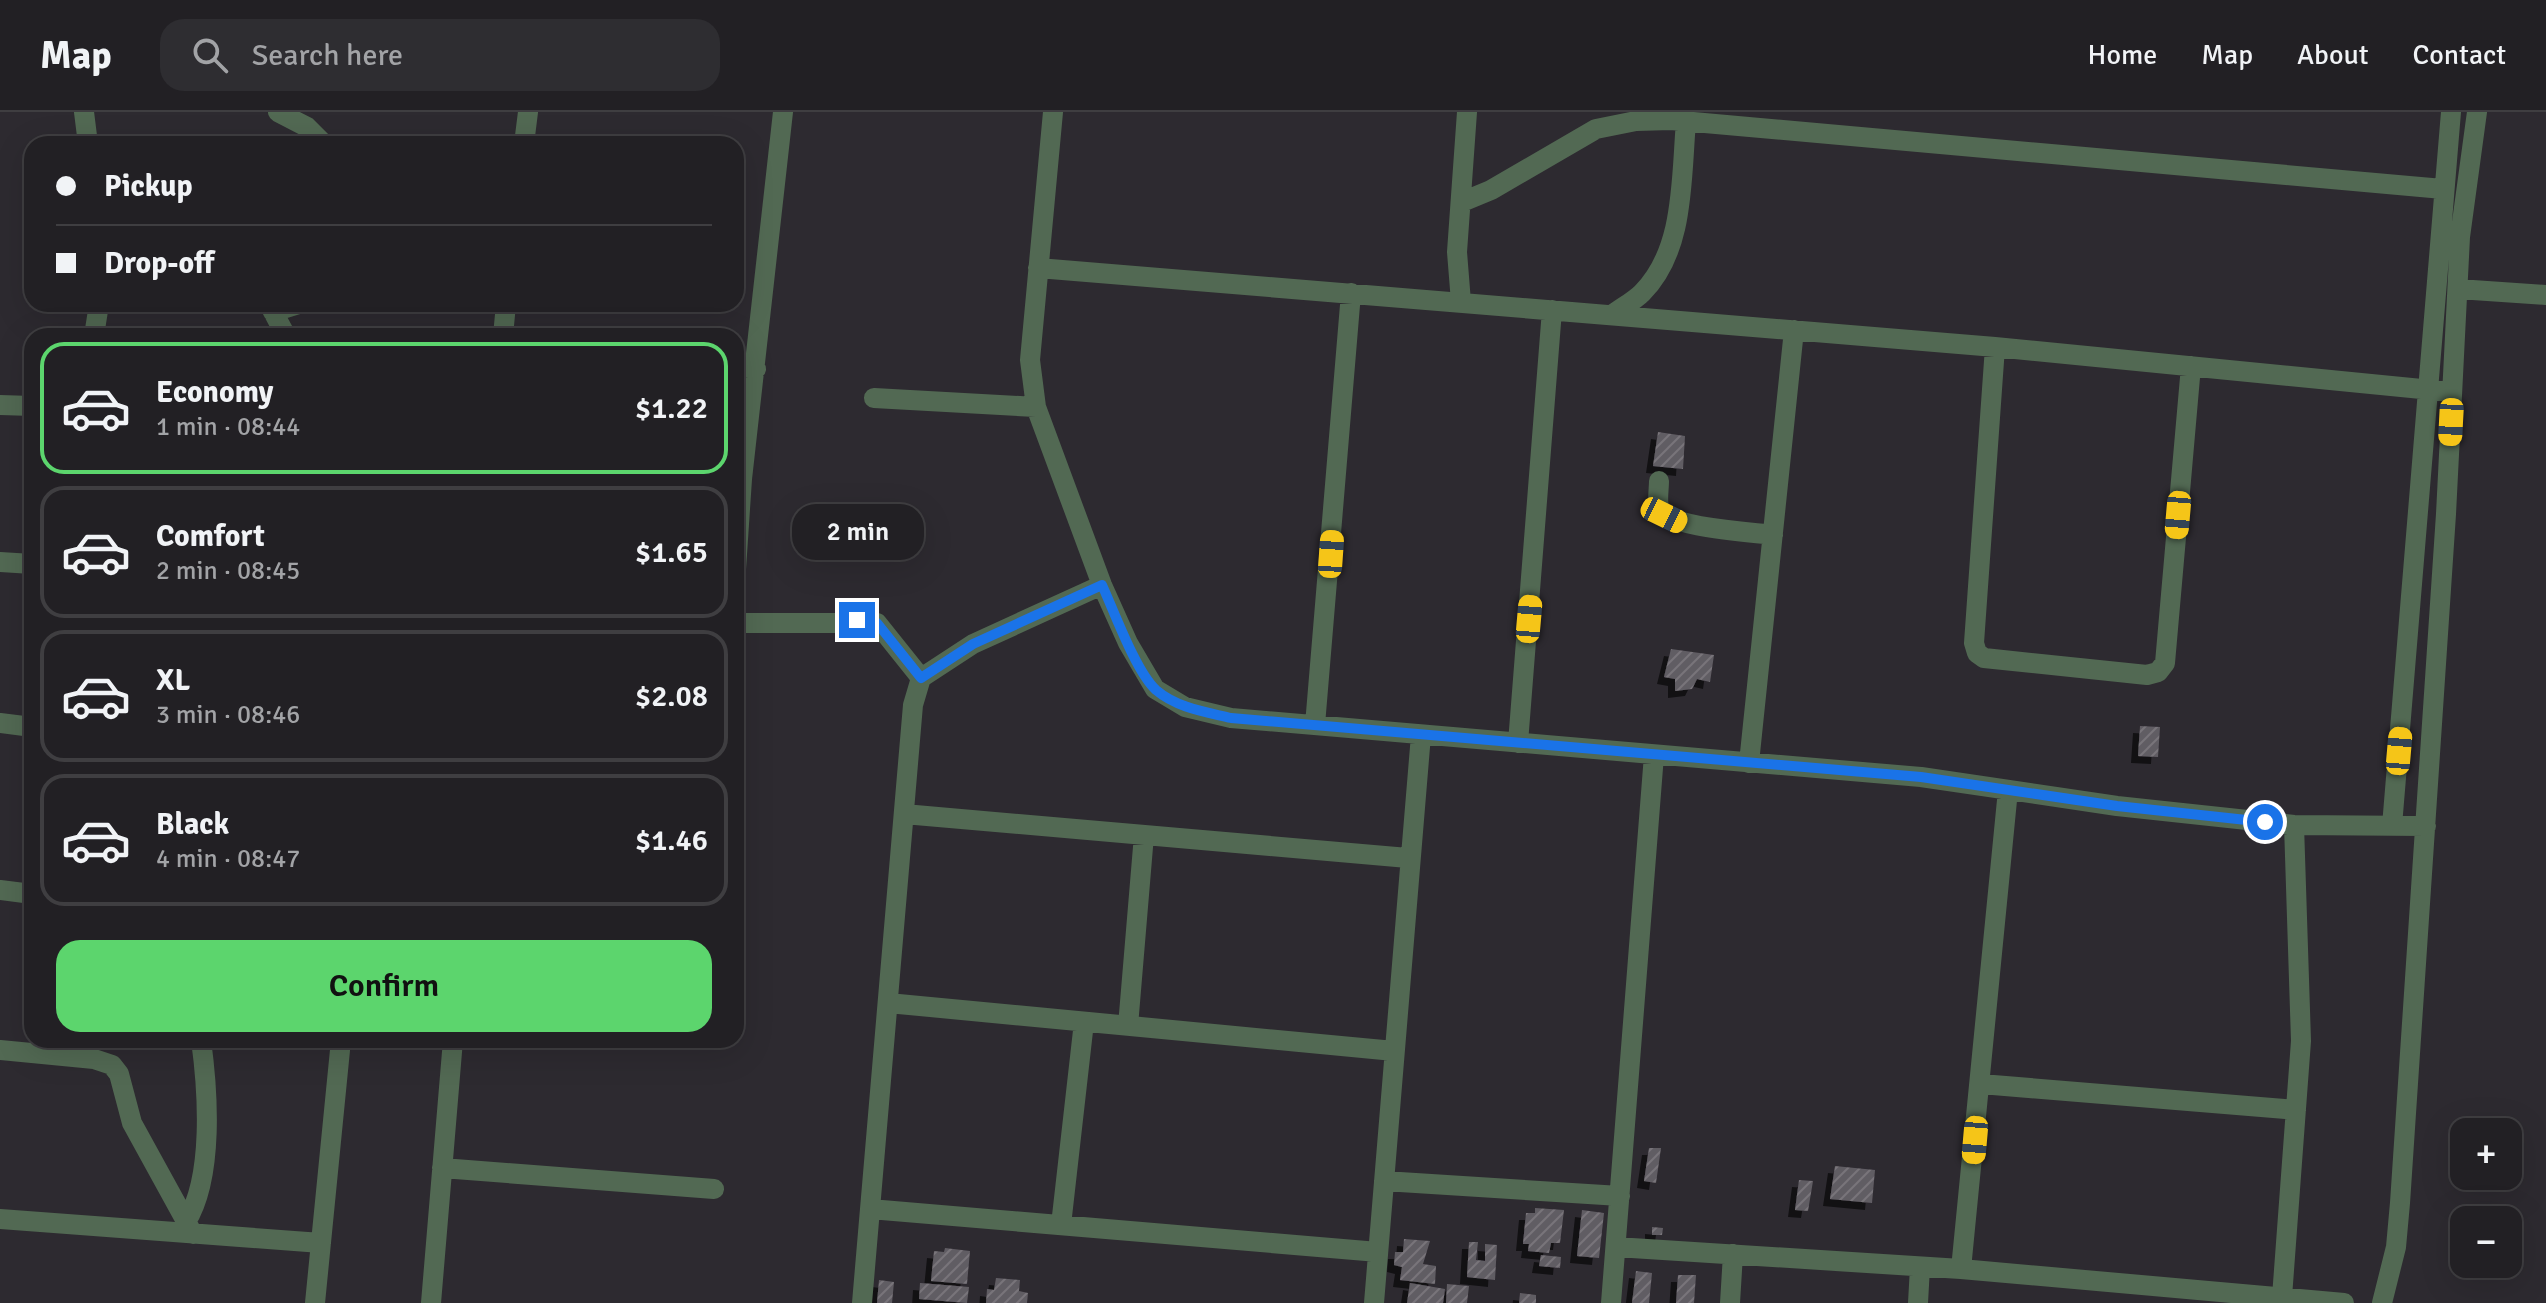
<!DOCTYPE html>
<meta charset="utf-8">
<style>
:root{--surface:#222024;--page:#2e2d31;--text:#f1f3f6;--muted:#a2a3a6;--line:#3f3e41;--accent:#5cd56d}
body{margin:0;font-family:Signika,sans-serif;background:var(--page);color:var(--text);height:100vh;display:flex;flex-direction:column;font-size:30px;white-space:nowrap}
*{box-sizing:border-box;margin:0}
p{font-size:26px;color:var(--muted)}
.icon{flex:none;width:44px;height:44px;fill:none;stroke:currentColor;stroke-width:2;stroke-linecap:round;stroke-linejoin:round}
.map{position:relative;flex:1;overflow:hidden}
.drawer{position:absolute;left:24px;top:216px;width:720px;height:720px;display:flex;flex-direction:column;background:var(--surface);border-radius:24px;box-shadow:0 8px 32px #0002,0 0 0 2px var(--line)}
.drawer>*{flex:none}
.banner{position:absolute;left:24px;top:24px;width:720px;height:176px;border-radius:24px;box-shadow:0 8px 32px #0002,0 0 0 2px var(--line);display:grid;align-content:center;height:176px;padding:0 32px;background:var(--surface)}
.tools{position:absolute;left:2450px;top:1006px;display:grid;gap:16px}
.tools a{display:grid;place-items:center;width:72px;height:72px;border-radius:16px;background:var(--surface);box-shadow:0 8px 32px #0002,0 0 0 2px var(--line);font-size:40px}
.end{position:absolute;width:36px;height:36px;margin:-18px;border:10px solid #1a73e8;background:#fff;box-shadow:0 0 0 4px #fff}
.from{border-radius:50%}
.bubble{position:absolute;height:56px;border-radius:24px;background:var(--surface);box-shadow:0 8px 32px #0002,0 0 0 2px var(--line);font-size:26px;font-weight:600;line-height:56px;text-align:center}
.car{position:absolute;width:24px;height:48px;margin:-24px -12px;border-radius:10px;box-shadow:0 0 6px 2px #0007;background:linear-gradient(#f5c518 24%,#345 0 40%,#f5c518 0 76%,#345 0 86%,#f5c518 0)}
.banner b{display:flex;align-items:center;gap:28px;height:76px;font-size:30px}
.banner b+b{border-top:2px solid var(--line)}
.banner i{width:20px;height:20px;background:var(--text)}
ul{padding:14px 0 0;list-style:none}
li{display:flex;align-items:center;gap:24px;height:132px;margin:0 16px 12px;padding:0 16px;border:4px solid var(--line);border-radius:24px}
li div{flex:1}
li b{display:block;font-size:30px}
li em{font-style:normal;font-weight:600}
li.active{border-color:var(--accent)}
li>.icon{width:72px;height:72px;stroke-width:1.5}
.button{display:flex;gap:16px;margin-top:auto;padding:16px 32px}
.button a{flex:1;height:92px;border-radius:24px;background:var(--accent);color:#111;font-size:32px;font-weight:600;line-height:92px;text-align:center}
header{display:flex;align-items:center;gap:48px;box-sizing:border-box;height:112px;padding:0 40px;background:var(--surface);border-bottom:2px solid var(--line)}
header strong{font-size:38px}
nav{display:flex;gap:44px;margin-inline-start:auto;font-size:28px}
.search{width:560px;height:72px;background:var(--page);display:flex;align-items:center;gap:20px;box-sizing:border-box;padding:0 28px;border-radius:24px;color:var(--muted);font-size:30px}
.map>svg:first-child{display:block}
.building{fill:url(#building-hatch);filter:url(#shadow)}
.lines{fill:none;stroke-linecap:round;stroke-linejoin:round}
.street{stroke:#526953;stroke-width:20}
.route{stroke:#1a73e8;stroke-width:10}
</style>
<header>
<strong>Map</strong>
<div class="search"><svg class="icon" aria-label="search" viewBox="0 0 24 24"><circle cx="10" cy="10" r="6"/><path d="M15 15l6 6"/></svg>Search here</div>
<nav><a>Home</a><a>Map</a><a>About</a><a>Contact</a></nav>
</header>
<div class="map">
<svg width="2546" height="1191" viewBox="0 0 2546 1191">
<defs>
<pattern id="building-hatch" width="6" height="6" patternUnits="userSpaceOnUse" patternTransform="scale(2)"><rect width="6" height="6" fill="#615d64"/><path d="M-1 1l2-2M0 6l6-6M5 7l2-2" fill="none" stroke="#78747a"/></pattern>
<filter id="shadow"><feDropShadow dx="-7" dy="7" stdDeviation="0" flood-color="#0009"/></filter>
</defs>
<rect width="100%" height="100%" fill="#2d2a30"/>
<path class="building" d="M1658,320L1685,324L1683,357L1653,354Z
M1671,537L1714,543L1710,570L1697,567L1692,577L1675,579V567L1664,565Z
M2140,614L2160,615L2158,645L2138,644Z
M1649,1036H1661L1656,1071L1644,1069Z
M1835,1054L1875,1058L1872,1091L1830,1087Z
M1799,1068L1813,1069L1808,1099L1795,1098Z
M1535,1096L1564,1098L1560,1131H1551L1549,1141L1528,1139L1529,1132H1523L1526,1101H1535Z
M1582,1098L1604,1101L1599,1146L1577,1144Z
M1652,1115L1663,1116L1662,1123H1652Z
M1404,1127L1430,1129L1423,1152L1436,1154L1435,1172L1400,1168L1402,1155L1394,1153L1395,1140H1403Z
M1469,1130H1478L1476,1148L1485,1149V1132L1497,1133L1495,1168L1467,1165Z
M945,1136L970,1139L967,1172L931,1169L934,1139L944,1140Z
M1541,1143L1561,1145L1560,1156L1539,1154Z
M1636,1159L1652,1161L1649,1191H1632Z
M1678,1163H1696L1694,1191H1676Z
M996,1166L1020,1168L1019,1179L1028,1181L1027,1191H986L987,1177L994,1178Z
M879,1168L894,1170L892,1191H877Z
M920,1171L969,1175L967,1191L919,1187Z
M1410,1171L1445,1177L1443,1191H1407Z
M1447,1172L1469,1174L1467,1191H1446Z
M1520,1181L1536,1183V1191H1519Z"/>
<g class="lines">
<path class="street" d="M84,0L88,32
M278,0L307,15L324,32
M1053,0L1030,248L1036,295L1102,473L1128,531L1155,577L1185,595L1231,606L1921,665L2117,694L2294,713L2426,714
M524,32L528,0
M1462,90L1491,78L1596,17L1636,9L1671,8L2443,77
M1038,156L1995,235L2452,280
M2458,177L2546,183
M1461,190L1457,140L1467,0
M269,192L286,224
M273,200L299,192
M1612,203C1621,196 1634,189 1642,181C1685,138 1681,66 1686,10
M94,224L99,192
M503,224L506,192
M1995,235L1974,531L1977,541L1984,546L2147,563L2158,560L2165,551L2191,254
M736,254L756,257
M874,286L1036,295
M0,293L32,294
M1659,369C1659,377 1657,388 1659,395C1666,416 1751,420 1773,423
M0,450L32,452
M736,457L742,367L783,0
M736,511H877L921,566
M0,611L32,615
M1315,613L1351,181
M1518,631L1552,198
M1749,651L1794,218
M904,702L1408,746
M2392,714L2451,0
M0,778L32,782
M888,891L1394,939
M1128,914L1144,723
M0,938L94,947L112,953L119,962L132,1011L193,1122
M1981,972L2296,998
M442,1056L714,1077
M1384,1069L1620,1084
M870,1097L1378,1140
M0,1107L321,1131
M186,1110C214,1065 208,979 201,928
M1061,1113L1084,910
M1616,1135L1961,1157L2344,1191
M1961,1157L2008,678
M2282,1185L2301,929L2294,713
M315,1191L341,928
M431,1191L453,928
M862,1191L913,593L921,566L973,532L1102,473
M1374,1191L1421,623
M1611,1191L1654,643
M1730,1191L1733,1142
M1918,1191L1920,1155
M2382,1191L2396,1135L2400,1091L2446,402L2460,125L2477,0"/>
</g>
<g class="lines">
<path class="route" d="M857,508L877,511L921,566L973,532L1102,473C1114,499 1136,560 1156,578C1177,596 1206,600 1231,606L1921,665L2117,694L2265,710"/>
</g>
</svg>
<div class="tools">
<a>+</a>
<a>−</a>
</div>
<i class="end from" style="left:2265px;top:710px"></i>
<i class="end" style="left:857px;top:508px"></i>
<div class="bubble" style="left:792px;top:392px;width:132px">2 min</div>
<i class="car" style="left:2451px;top:310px;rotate:183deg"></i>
<i class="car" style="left:1664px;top:403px;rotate:116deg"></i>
<i class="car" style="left:2178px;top:403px;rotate:185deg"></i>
<i class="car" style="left:1331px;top:442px;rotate:4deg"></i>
<i class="car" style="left:1529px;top:507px;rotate:5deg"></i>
<i class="car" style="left:2399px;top:639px;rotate:5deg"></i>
<i class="car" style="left:1975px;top:1028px;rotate:185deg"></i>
<div class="banner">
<b><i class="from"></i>Pickup</b>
<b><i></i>Drop-off</b>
</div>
<section class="drawer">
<ul>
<li class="active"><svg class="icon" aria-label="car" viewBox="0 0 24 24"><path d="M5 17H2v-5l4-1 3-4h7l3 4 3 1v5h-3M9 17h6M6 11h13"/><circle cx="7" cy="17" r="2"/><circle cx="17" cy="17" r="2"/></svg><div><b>Economy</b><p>1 min · 08:44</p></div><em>$1.22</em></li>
<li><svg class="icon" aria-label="car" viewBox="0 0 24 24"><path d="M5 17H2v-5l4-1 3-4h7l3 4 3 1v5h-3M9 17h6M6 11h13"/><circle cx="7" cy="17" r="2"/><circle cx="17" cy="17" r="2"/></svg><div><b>Comfort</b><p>2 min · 08:45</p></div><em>$1.65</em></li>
<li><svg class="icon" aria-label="car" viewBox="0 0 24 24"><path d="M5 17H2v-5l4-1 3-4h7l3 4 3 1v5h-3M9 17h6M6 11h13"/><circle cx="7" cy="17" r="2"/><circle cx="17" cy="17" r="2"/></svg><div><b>XL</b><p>3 min · 08:46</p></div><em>$2.08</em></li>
<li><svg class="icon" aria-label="car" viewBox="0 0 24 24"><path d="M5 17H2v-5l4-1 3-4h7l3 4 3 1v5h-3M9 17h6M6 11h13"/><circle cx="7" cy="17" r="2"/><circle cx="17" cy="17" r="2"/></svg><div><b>Black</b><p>4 min · 08:47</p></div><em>$1.46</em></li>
</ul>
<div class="button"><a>Confirm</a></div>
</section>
</div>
